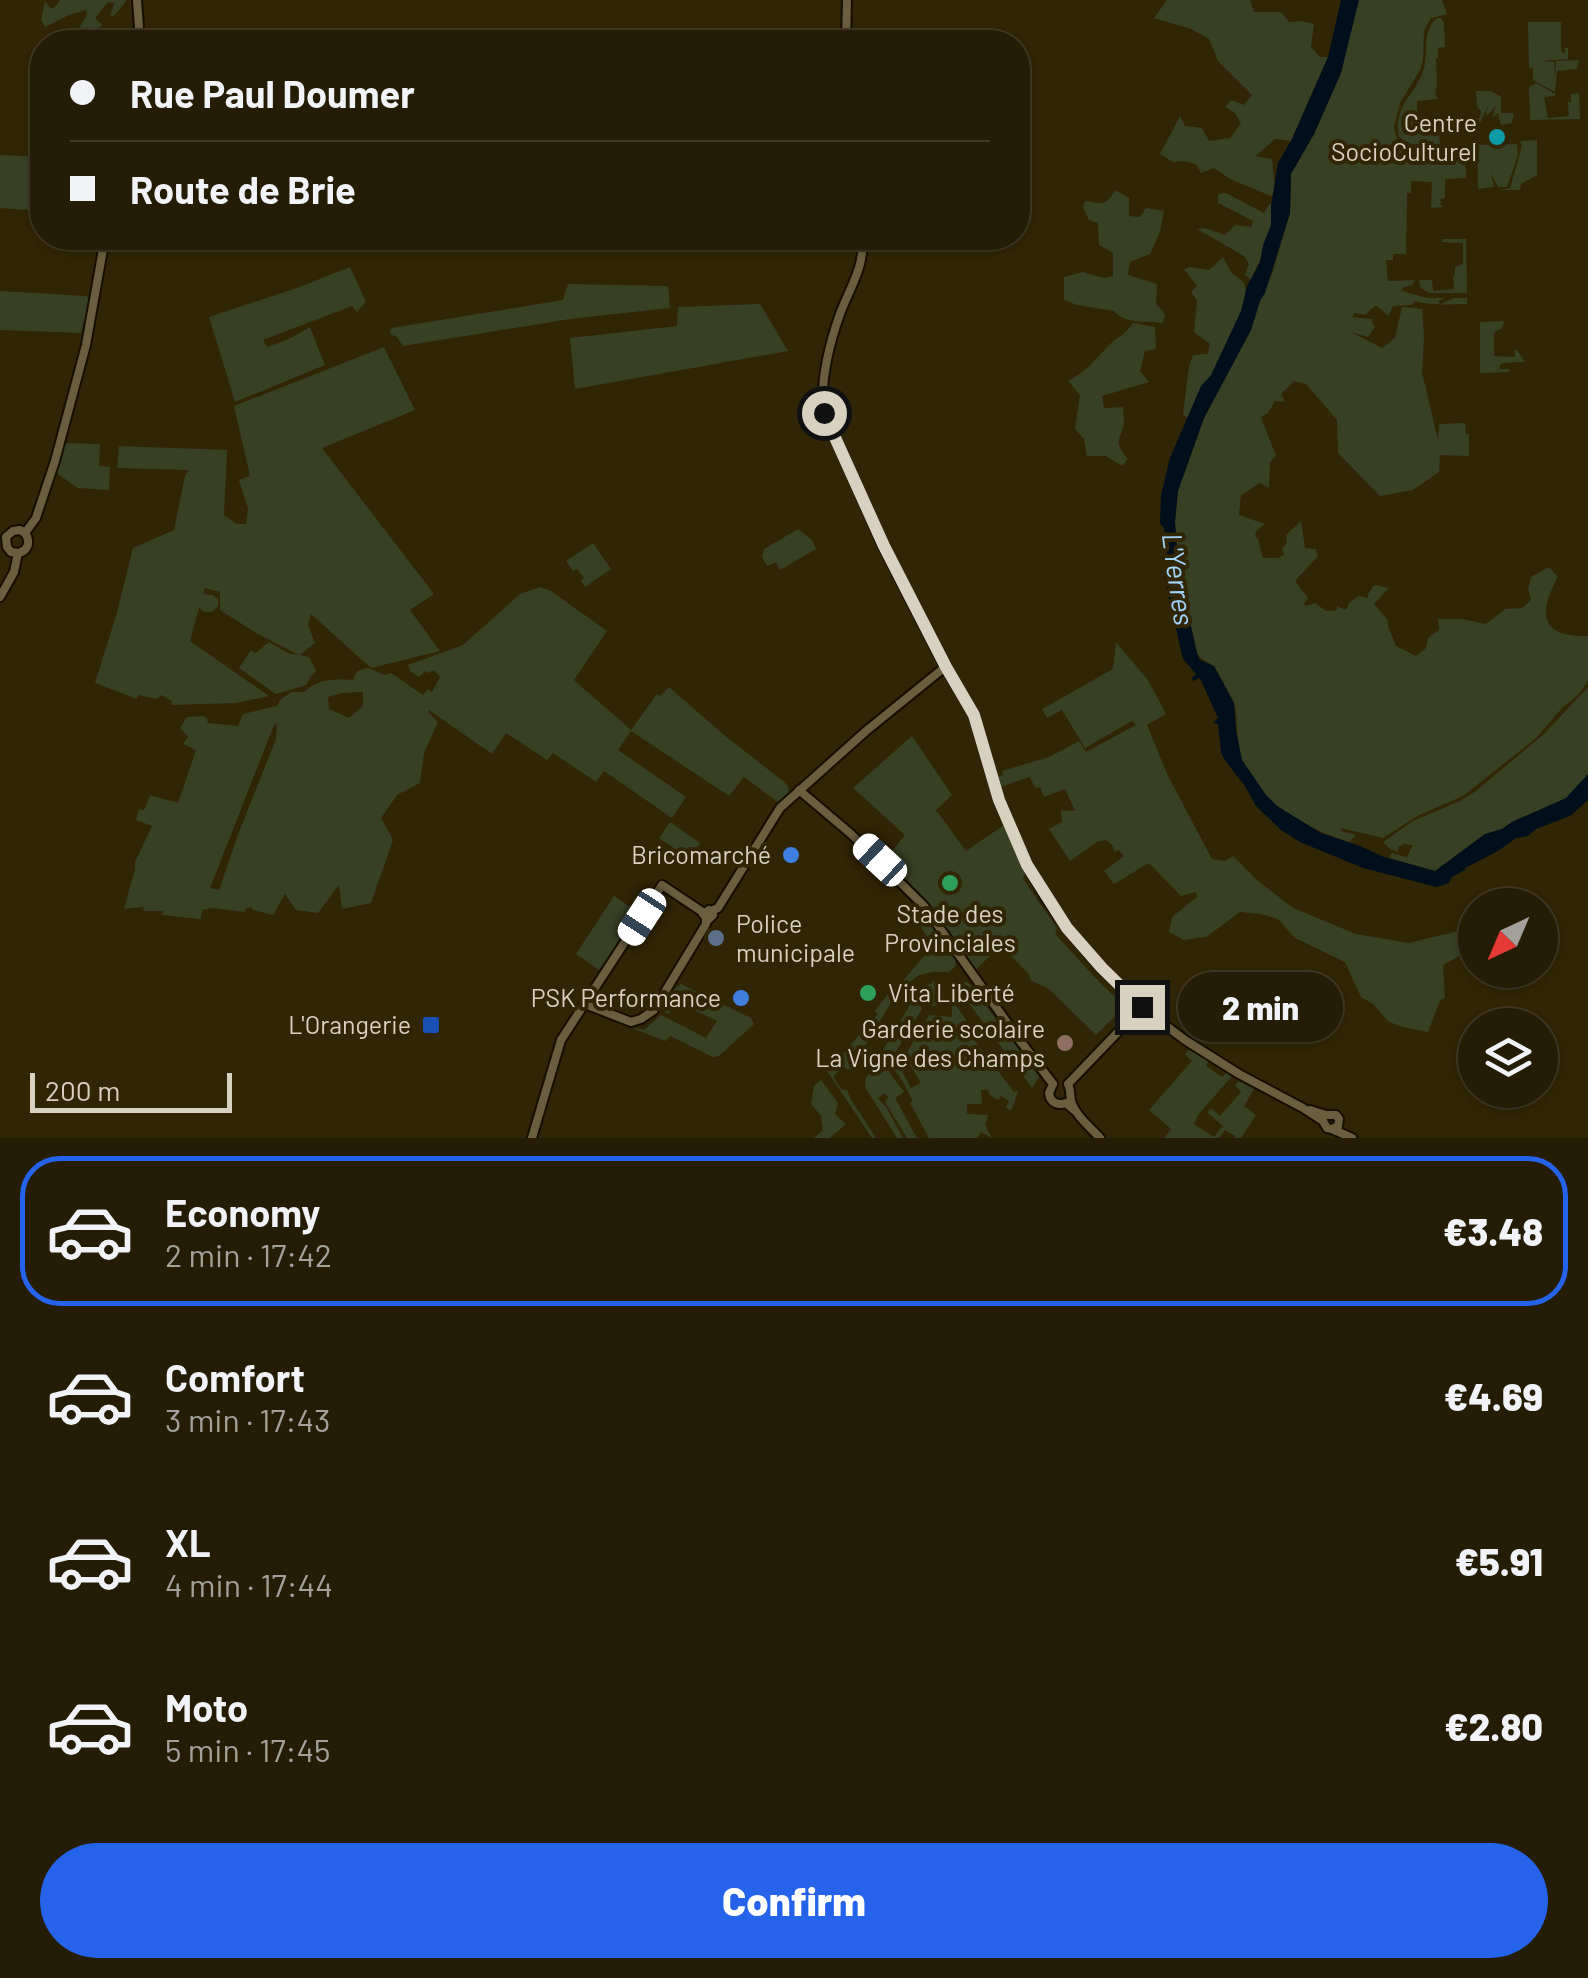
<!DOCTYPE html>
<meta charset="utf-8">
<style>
:root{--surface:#241c04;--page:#2c250e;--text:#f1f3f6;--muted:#a3a19a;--line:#413a26;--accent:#2563eb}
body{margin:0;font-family:Barlow,sans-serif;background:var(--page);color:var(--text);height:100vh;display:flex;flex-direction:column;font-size:38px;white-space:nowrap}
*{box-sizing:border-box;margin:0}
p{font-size:32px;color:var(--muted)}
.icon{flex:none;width:55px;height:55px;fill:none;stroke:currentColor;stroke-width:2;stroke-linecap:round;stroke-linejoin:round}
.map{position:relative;height:1138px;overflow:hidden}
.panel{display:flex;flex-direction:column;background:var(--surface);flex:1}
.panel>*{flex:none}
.top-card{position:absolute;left:30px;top:30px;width:1000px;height:220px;border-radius:40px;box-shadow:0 2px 8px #0004,0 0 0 2px var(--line);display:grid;align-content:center;height:220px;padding:0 40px;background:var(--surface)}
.needle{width:65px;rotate:224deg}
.tools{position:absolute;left:1458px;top:888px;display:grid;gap:20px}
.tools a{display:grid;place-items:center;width:100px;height:100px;border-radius:50%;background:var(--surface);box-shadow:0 2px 8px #0004,0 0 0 2px var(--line);font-size:50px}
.scale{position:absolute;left:30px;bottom:25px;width:202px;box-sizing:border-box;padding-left:10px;border:5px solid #d8d1c0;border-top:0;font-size:28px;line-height:35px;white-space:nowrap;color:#d8d1c0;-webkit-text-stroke:8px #302505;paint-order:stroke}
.end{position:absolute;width:45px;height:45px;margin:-22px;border:12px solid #d8d1c0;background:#111;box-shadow:0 0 0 5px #111}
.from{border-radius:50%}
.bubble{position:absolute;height:70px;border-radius:35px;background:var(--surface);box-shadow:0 2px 8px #0004,0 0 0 2px var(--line);font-size:32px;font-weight:800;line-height:70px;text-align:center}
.car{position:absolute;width:30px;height:60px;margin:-30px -15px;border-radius:12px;box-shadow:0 0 8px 2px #0007;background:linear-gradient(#fff 24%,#345 0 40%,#fff 0 76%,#345 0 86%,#fff 0)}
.top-card b{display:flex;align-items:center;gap:35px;height:95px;font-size:38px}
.top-card b+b{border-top:2px solid var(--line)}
.top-card i{width:25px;height:25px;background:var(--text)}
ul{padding:18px 0 0;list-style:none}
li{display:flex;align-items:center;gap:30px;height:150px;margin:0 20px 15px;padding:0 20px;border:5px solid transparent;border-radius:40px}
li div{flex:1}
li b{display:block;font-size:38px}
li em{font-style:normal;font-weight:800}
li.on{border-color:var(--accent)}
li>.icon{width:90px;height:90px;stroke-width:1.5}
.button{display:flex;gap:20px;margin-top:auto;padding:20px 40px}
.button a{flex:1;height:115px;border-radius:60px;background:var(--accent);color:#fff;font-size:40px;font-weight:800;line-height:115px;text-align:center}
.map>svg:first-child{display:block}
.green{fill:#384024;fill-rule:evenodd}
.water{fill:#000f1b}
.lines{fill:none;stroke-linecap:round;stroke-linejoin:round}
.tertiary-casing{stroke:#160e00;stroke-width:12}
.tertiary{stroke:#6a5e3e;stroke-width:8}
.route{stroke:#d8d1c0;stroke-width:12}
.culture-dot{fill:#0f9aa8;stroke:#302505;stroke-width:4}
.shop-dot{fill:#3f7fe0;stroke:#302505;stroke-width:4}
.leisure-dot{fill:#2e9e5b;stroke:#302505;stroke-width:4}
.service-dot{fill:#5c6f8a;stroke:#302505;stroke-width:4}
.transit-dot{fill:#1a4fb4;stroke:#302505;stroke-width:4}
.education-dot{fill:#8d6e63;stroke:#302505;stroke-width:4}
.labels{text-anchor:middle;stroke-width:8;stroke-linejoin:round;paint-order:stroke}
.poi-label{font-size:25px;fill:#d8d1c0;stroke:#302505;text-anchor:end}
.water-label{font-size:28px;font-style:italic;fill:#a2d5fa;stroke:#302505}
</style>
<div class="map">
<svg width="1588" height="1138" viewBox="0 0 1588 1138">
<rect width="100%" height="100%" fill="#302505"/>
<path class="green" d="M60,0H127L114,16L110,15L115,3L108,2L95,18L102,25L88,42H81L73,37L87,15L86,10L69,15L45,27L41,20L45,1L51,9L56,6Z
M1167,0H1250L1254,12H1281L1289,22L1302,21L1314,24L1311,47L1320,57H1328L1291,141L1275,139L1256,156L1272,159L1275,190L1271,196L1230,179L1214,168L1201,173L1196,164L1181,161L1173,162L1160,154L1180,116L1185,126L1202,128L1209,141L1230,138L1241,123L1234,112L1225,107L1231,100L1244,105L1252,95L1218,61L1209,39L1191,29L1154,18Z
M1358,0H1442L1447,14L1431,18L1424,31L1423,59L1420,70L1400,103L1394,127L1397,138L1401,142L1426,153L1465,154L1466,178L1445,179V198L1440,199L1441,205L1444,207L1431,208L1432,182L1411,181V193H1407L1406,254H1393V260H1386L1388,281L1415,280L1412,285L1403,287L1402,291L1427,298H1445L1438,301L1440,304L1454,298H1467V304C1449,304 1432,306 1415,301L1411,305L1393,306L1388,316L1376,305L1365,315L1355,313L1352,317L1372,319V323L1375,327L1368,337L1351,332L1382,348L1395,338L1402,307L1422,309L1424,337L1422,372L1438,440L1439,424L1465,423L1466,434H1469V456L1440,455L1439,472L1413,490L1380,496L1338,453L1337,420L1306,384L1294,381L1281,394L1285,402L1275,401L1268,413L1261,417L1276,456L1270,462L1269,488L1260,483L1241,495L1239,515L1265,524L1257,530L1255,536L1258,539L1263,558H1278L1284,555L1282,549L1287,543L1286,535L1301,521L1305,548L1316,549L1318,556L1295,581L1308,598L1304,604L1306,606L1315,603L1326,611L1337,610V606L1346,610L1349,603L1358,596L1368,598V594L1374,585L1389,588L1374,604L1387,619L1389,629L1396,646L1416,656L1426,648L1428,638L1439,630L1438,619H1462L1486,624L1505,609L1522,608L1531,600L1528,589L1531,577L1549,567L1558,577C1537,614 1541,638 1588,636V681L1579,694L1562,708L1536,738L1463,796L1419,815L1383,838L1341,828V831L1356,835L1349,842C1305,828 1258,803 1241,757C1235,739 1239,719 1234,702C1233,700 1216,669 1215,668C1209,661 1202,662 1197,653L1179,573L1175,522L1178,491L1204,418L1251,330L1260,301L1273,271L1290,213L1291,174L1314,134L1341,73Z
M1437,18H1441L1444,23L1445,47L1438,48V58H1436L1437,84L1435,94L1438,99L1417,101V130L1439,131L1440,146H1466V151C1442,151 1419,151 1399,137C1392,102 1421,92 1425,63C1428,45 1422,32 1437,18Z
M1528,22H1561V52L1565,53V48H1568V59L1540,61L1554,62L1555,79L1556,61L1579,60L1577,69L1557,71L1555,92L1533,80V68H1529Z
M1536,83L1555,94V96L1544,97L1548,118L1569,116L1568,102H1571V94L1579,93L1580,119L1530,120L1529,87Z
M1476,91H1491L1501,97V113H1514L1512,123L1501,125L1498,113L1492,118L1496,106L1487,115L1486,114L1488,106L1479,125H1477V118H1480L1481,111L1477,107Z
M1537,140V175L1521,184L1520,190H1499L1510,188L1522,146L1520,141Z
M1517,144L1518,155L1507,187H1498L1491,173L1494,187L1478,189L1477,145Z
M0,155L42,157V211L0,208Z
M1116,190L1129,198V216L1140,217L1146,208L1164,211L1160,232L1150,254L1130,262L1128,275L1157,284L1156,304L1165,314L1163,323C1147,321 1124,324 1114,311L1077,305L1064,300V277L1083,272L1104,278L1113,276V253L1099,245L1098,223L1089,220L1083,207L1085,201C1105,204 1104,206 1116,190Z
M1226,193L1264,213L1269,204L1279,203L1275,227L1251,280L1245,275L1249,264L1244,256L1197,229L1205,228L1225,235L1235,225L1251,227L1253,221L1218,203V194Z
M1443,239H1466L1467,293H1429L1420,287L1419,280H1432L1433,291L1454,289L1453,276L1455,275V267L1463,264V243L1441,242Z
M1223,257L1231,272L1244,283L1248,299L1220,362L1202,390L1188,418L1183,415L1189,366L1193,355L1208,354L1210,344L1194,332L1197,301L1191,292L1197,286L1184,269L1190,267L1209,270Z
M350,267L366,302L357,312L352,306L263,340L267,347L289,339L310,327L325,365L235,402L209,317L297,288Z
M568,284L668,286L670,308L570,319L403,346L397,337L390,334L391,328L563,300Z
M0,291L86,296L89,299L81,333L0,330Z
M760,304L788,351L575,389L570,338L677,326L678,307Z
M1505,321L1501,329L1494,332V356L1515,357V350H1517L1525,362L1503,363L1500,365L1499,369H1509V372L1480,373V322Z
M1133,323L1155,327L1156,349L1145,351L1140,371L1149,382L1102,396L1104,408L1123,407C1123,412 1124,418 1124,423C1121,441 1112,440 1128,459L1122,466L1106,456H1087L1084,439L1075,429L1080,395L1068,381C1088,370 1093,362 1108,346C1117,337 1125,335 1133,323Z
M384,347L415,410L322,448L434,594L410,610L440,651L371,668L311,614L308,625L315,643L300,655L309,657L316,671L311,676L306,685L276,694L239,668L251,650L256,653L269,642L290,654L299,655L256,633L220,610V592L205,588L203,594L213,595L218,599V606L212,612H205L199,608L190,641L269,696L236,703L171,705L172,701L161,695L157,699L138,695L137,699L95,683L116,616L133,548L174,530L185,476L189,470L117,468L119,446L227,450L224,515L237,524H246L248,508L239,480L250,476L234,406Z
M64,443L100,444L99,466L110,467L109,490L78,488L56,473Z
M798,529L812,540L816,549L780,570L776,562L767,566L762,557L764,549Z
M593,543L611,569L585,587L581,581L584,578L577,569L573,571L566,561Z
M540,587L551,591L607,631L574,680L631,730L657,694L660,696L669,687L724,735L783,781L788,786L789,793L779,803L744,777L729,796L631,731L618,750L686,797L672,818L604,771L596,782L553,753L547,760L506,733L492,754L429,710L428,712L438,722L424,753L420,783L397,795L381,818L393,840L371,903L342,909L339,885L318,913L296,910L285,894L273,915L253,910L251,907L246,908L244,912L213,908L202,910L201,919L162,915L163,911H143L144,907L124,909L135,869V862L152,826L136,820L139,809L144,810L150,795L178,803L196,750L183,744L188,737L180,728L187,717L204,716L208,720L207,723L238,726L243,714L277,706L280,700L291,692H304C317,680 335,678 353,680L357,671L368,668L385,675L391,673L423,695L428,689L432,692L440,677L434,670L429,673L425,671L419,677L411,672L408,665L463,645L520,594ZM363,692V706L349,718L329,709L328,697L342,693ZM277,723L276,739L239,832L219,890L210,888L274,725Z
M1116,642L1148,680L1166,714L1147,725L1168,776L1212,859L1225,861L1233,856L1257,880L1293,908L1356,934L1409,943L1462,930L1470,950L1443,965L1445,998L1440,1000L1428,1032L1403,1027L1389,1022L1373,1004L1361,997L1345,962L1295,938L1278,919L1260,914L1240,912L1206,937L1184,940L1169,932L1172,917L1197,897L1196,892L1181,896L1149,863L1114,884L1104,871L1124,856L1119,850L1115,852L1112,845L1106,840L1097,842L1070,861L1049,829L1062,822L1061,810L1075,811L1065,789L1044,797L1040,787L1035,788L1030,777L1000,787L997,777L1003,775L1002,771L1049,757L1079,741L1086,752L1136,725L1132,721L1085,748L1062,710L1047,718L1042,709L1113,669Z
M1588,687V774L1567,798L1512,822L1502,829L1485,834L1435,871L1389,858L1392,853L1407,857L1413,845L1404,844L1398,847V852L1390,849L1383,842L1413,821L1460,801L1476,791L1544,734Z
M912,736L952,795L936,810L966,851L1004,825L1025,873L1023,879L1057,928L1055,934L1102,985L1125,1006L1096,1035L1049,989L1030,980L1029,974L1001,946L976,969L924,898L886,858L905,835L853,788Z
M670,822L700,843L689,859L659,838Z
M614,896L638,912L599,970L576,954Z
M920,910L955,958L956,966L949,972C915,971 913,976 896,1003L892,1001L851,1070L842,1067L833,1077L842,1090H847L850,1098L876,1138H872L827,1071L878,1014L875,1011L897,982L900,984L926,954L924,950L928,947L931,951L935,948L913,916Z
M933,980L945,994L943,995L945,998L948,997L951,1006H932L928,997L919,1002L922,1009L895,1053H889L888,1063L897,1062L911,1088L921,1083L905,1056L929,1015L952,1017V1000L967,1021L963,1025L1014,1092L1018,1091L1012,1109L1009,1110L1006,1107L1009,1101L1001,1096L998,1100L990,1095L988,1090H981L982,1104H967V1114L988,1115L985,1125L992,1138L981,1132L977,1138H929L910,1103L913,1101C906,1088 898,1069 885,1063C889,1075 903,1089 910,1100L904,1092L895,1098L917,1138H907L885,1102L888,1097L885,1093L878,1098L886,1107L903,1138H897L865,1087L866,1078L919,990L922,986L932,984Z
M950,981L967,982L972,987L1039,1077L1032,1088L956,986L950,988Z
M681,984L751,1018L754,1024L719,1056L713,1057L670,1036L665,1041L630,1027L644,1030L661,1015L706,1038L717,1021L677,1002L668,1014L664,1011L670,1003V992Z
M1189,1050L1209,1061L1206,1066L1222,1077L1226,1073L1231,1077L1199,1114L1194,1124L1214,1137L1222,1127L1225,1128L1207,1112L1211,1108L1220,1116L1241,1092L1235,1085L1239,1081L1254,1089L1244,1106L1256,1115L1241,1138H1235V1136L1225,1130L1219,1138H1164L1171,1129L1149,1110L1192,1061L1185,1054Z
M821,1080L838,1103L835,1114L846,1124L830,1138H814L823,1130L821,1116L811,1104L814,1086Z"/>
<path class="water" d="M1341,0H1359L1341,73L1314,134L1291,174L1290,213L1265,293L1260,301L1251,330L1204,418L1178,491L1175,522L1179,573L1197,653L1200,660L1214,666L1234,703L1236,730L1242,760L1266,795L1277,806L1321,833L1360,846L1384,857L1435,871L1485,834L1502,829L1512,822L1566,798L1588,774V800L1570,816L1536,829L1528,836L1516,838L1498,851L1465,868V870L1452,877L1449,883L1437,887L1363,868L1300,842L1281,830L1256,806L1245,786L1224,759L1221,752L1218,724L1213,723L1218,718L1200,678L1193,681L1192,678L1196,674L1183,659L1164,577L1169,567L1164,528L1160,523L1161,495L1170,458L1201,386L1211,375L1241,311L1247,286L1260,262L1263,245L1271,225V206L1278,163L1292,139L1328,57Z"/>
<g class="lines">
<g class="tertiary-casing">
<path id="tertiary" d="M137,0L140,42
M846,42L847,0
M862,238C865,267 850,287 840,314C830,342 821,379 823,409L883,546L945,667L974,715L999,800L1027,865L1045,897L1067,928L1101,968L1153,1016L1185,1040L1239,1074L1303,1108L1323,1121L1327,1128L1332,1129L1338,1126
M25,533L36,518L55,461L86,345L105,238
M18,553L11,552L7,547L6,537L13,531L20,530L25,533
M18,553C28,551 31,542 25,533
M0,597L14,572L18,553
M799,790L851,834L924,906L1018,1038L1053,1084
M709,910L713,915L708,920L703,914Z
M711,911L718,908L780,808L866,731L945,667
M585,1004L631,1022L641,1019L654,1010L706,924V919
M1053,1084L1049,1093C1050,1102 1057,1106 1066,1103L1074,1110
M1068,1084L1142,1007
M1068,1084C1071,1090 1070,1096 1071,1101C1075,1115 1091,1128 1100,1138
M1310,1110L1326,1115H1336L1339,1119L1338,1126
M1332,1129L1352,1138
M532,1138L561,1040L662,885L704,913"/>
</g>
<use href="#tertiary" class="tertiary"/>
</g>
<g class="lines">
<path class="route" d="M824,413L884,546L946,667L974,715L999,800L1027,865L1067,928L1102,968L1142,1007"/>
</g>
<circle class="culture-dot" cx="1497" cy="137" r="10"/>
<g class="shop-dot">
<circle cx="791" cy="855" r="10"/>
<circle cx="741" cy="998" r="10"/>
</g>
<g class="leisure-dot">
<circle cx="950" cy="883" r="10"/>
<circle cx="868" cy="993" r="10"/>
</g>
<circle class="service-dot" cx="716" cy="938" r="10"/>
<rect class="transit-dot" x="421" y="1015" width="20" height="20" rx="5"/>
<circle class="education-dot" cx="1065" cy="1043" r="10"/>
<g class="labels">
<g class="poi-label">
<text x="1477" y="132">Centre<tspan x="1477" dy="29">SocioCulturel</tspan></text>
<text x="771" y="864">Bricomarché</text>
<text x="950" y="923" text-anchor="middle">Stade des<tspan x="950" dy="29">Provinciales</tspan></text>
<text x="736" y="933" text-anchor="start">Police<tspan x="736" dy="29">municipale</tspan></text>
<text x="888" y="1002" text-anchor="start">Vita Liberté</text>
<text x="721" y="1007">PSK Performance</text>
<text x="411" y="1034">L'Orangerie</text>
<text x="1045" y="1038">Garderie scolaire<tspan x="1045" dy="29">La Vigne des Champs</tspan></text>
</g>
<g class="water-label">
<text transform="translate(1178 579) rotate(82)" y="10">L'Yerres</text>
</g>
</g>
</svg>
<div class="tools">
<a><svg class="needle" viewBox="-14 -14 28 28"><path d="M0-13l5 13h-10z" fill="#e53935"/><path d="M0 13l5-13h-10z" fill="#a3a19a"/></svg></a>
<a><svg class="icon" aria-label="layers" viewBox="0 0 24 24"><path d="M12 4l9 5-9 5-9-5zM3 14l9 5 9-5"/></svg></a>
</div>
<div class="scale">200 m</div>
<i class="end from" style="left:824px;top:413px"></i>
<i class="end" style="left:1142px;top:1007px"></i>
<div class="bubble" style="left:1178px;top:972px;width:165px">2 min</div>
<i class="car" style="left:880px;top:860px;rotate:313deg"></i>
<i class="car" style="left:642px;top:917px;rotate:213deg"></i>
<div class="top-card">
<b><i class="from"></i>Rue Paul Doumer</b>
<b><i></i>Route de Brie</b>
</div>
</div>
<section class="panel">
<ul>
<li class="on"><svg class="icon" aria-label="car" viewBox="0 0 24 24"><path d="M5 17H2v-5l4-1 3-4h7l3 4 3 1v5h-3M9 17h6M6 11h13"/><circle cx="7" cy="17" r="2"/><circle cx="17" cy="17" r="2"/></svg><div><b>Economy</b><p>2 min · 17:42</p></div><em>€3.48</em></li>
<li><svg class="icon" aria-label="car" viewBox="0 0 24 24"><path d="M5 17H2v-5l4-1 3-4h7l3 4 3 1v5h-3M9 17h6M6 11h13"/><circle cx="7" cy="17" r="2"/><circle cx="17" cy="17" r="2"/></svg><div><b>Comfort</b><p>3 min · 17:43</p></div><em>€4.69</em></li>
<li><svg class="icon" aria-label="car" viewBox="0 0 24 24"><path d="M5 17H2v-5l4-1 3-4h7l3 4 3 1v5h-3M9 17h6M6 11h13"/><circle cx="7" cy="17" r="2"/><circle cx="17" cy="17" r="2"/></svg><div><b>XL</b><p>4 min · 17:44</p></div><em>€5.91</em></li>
<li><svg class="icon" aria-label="car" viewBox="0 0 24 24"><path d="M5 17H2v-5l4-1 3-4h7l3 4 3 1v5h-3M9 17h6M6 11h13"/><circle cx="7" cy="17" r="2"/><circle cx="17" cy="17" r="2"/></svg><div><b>Moto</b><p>5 min · 17:45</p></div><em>€2.80</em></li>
</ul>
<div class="button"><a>Confirm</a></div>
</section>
